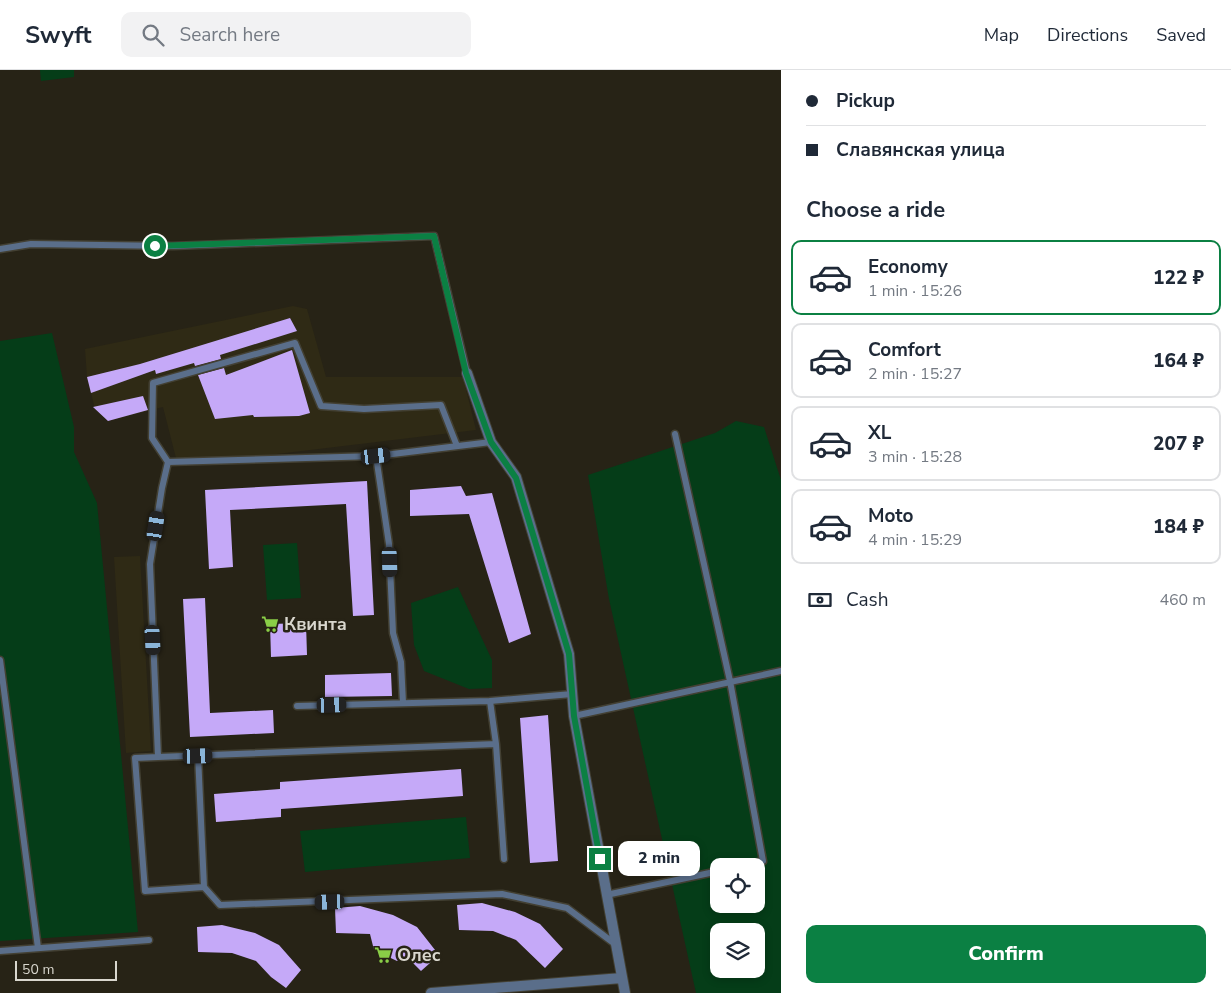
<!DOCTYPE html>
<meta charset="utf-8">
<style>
:root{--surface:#fff;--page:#f2f2f3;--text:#1f2937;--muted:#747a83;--line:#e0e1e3;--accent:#0b8043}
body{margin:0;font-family:"Nunito Sans",sans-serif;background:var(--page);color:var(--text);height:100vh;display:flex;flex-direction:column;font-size:19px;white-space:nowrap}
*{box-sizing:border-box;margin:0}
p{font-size:16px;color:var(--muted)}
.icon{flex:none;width:28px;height:28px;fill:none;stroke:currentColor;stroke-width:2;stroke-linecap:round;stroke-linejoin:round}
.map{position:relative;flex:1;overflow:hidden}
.drawer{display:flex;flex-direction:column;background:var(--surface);width:450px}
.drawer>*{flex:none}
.hud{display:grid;align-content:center;height:110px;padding:0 25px;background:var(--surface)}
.tools{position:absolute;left:710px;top:788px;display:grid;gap:10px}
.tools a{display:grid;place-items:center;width:55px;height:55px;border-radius:10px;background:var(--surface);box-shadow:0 2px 8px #0003;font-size:25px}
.scale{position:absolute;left:15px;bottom:12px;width:102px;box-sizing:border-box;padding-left:5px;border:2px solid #d9d7ce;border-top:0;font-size:14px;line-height:18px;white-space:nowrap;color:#d9d7ce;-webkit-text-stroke:4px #272316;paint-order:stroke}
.end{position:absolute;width:22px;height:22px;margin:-11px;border:6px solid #0b8043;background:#fff;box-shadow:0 0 0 2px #fff}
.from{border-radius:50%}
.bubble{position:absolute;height:35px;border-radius:10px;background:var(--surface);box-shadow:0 2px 8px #0003;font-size:16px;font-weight:800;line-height:35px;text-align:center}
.car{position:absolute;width:15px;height:30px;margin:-15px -8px;border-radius:6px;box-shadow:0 0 4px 1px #0007;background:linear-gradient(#222 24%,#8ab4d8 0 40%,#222 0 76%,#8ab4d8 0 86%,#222 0)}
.hud b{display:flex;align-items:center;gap:18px;height:48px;font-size:19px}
.hud b+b{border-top:1px solid var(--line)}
.hud i{width:12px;height:12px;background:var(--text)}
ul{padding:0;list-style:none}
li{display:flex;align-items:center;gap:15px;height:75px;margin:0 10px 8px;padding:0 15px;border:2px solid var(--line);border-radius:10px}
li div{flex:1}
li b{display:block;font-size:19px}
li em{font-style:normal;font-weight:800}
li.active{border-color:var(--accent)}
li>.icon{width:45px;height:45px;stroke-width:1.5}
h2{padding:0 25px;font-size:22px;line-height:60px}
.pay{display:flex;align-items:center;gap:12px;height:55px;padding:0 25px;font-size:19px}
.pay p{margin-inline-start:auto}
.cta{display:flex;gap:10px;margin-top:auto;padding:10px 25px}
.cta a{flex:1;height:58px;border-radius:10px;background:var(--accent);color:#fff;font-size:20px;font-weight:800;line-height:58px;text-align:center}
header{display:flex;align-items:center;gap:30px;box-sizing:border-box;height:70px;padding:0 25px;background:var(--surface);border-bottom:1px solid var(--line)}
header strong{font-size:24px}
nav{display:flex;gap:28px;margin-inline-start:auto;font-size:18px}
.search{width:350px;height:45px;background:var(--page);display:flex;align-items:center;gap:12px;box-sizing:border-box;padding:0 18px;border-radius:10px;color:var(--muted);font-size:19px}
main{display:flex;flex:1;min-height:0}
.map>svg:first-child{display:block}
.built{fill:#2f2a15}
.green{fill:#053d18;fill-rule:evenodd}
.building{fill:#c5a9f8}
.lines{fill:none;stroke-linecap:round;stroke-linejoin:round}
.service-casing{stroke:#434033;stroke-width:9}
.minor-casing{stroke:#434033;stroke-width:12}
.service{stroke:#5a6e8a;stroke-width:6}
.minor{stroke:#5a6e8a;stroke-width:10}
.route{stroke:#0b8043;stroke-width:6}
.labels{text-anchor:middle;stroke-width:5;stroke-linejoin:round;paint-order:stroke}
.poi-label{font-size:18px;font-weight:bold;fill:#d9d7ce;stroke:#272316;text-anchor:start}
</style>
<header>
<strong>Swyft</strong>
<div class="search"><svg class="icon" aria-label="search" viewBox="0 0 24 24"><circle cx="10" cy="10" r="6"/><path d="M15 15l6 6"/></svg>Search here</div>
<nav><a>Map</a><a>Directions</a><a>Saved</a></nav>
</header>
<main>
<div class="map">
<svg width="781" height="923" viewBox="0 0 781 923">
<rect width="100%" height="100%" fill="#272316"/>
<path class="built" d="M293,236L307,239L326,307H463L476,360L178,396L163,337L108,351L95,339L87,307L85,279Z
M140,486L151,681L126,683L114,487Z"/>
<path class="green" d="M40,0H74V7L41,11Z
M52,263L74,357V382L97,433L138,862L0,871V271Z
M736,351L764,357L781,410V923H696L609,529L588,405L715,363ZM719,796H756V834H719ZM719,861H756V899H719Z
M297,473L301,528L267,530L263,475Z
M458,517L492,590V618L469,619L424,601L414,575L411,533Z
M466,747L470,788L305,802L300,761Z"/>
<path class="building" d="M290,248L297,261L220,285L221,289L195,296L194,293L156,304L155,300L91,323L87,307L140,294Z
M292,280L310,343L299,346L254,347L253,345L215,349L198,305L224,298L226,305Z
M143,326L148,340L108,351L93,337Z
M367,411L374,545L353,546L346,434L230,440L233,497L209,499L205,420Z
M461,416L466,426L492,423L531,564L509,573L469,444L410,446V420Z
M205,528L210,643L273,640L274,663L190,667L183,529Z
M306,553L307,585L271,587L270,554Z
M391,603L392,626L325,627V605Z
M548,645L558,791L530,793L520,648Z
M461,699L463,726L281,739V747L216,752L214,724L280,719V712Z
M482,833L515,842L540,854L563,879L545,898L516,870L493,861L459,860L457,835Z
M360,836L393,845L417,857L439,885L421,901L409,889L397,891L374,880L370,864L336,863L335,838Z
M222,855L255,863L279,875L301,900L286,918L271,907L256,891L232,883L198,882L197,857Z"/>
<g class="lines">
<g class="service-casing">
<path id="service" d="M0,179L31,174L173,176L434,166L467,303
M675,364L730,611L763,791L741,796
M491,372L376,386L168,392L162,418L150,494L158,687L496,674
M376,386L389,474L393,563L401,592L403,633
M168,392L152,368L153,313L295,273L321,336L364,339L441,335L457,376
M0,590L38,878
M297,636L490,631
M574,646L781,601
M158,687L135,688L145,821L204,817L198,685
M504,789L496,674L490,631L572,624
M204,817L220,835L502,824L567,838L615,874
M606,825L719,801
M0,881L149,870"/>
</g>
<g class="minor-casing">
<path id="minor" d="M467,303L491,372L516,407L569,584L574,646L625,923
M431,923L622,908"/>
</g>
<use href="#service" class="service"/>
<use href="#minor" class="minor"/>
</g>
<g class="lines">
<path class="route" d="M155,176L434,166L466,303L491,372L516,408L569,584L574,646L600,789"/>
</g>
<defs>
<g id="supermarket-bare" transform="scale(1.35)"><path d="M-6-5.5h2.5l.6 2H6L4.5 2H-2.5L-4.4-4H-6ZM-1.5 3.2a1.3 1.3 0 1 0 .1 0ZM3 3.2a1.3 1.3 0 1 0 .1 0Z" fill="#8ace47" stroke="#272316" stroke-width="2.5" paint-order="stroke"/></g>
</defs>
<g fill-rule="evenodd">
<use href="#supermarket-bare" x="270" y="554"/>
<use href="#supermarket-bare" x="383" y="885"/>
</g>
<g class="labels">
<g class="poi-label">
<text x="284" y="560">Квинта</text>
<text x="397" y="891">Олес</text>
</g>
</g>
</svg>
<div class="tools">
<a><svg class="icon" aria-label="locate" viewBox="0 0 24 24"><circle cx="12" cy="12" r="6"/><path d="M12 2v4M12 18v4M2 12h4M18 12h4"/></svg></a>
<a><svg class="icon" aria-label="layers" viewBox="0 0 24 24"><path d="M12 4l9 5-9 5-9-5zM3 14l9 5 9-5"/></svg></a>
</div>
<div class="scale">50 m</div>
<i class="end from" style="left:155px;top:176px"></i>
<i class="end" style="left:600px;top:789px"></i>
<div class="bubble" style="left:618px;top:771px;width:82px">2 min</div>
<i class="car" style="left:376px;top:386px;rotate:83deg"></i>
<i class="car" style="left:156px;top:456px;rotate:9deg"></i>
<i class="car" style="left:390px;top:492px;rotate:178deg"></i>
<i class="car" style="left:153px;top:570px;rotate:177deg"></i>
<i class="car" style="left:332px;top:635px;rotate:88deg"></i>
<i class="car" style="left:198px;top:686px;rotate:88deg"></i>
<i class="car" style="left:330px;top:832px;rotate:268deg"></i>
</div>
<section class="drawer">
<div class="hud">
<b><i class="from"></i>Pickup</b>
<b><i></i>Славянская улица</b>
</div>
<h2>Choose a ride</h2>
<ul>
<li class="active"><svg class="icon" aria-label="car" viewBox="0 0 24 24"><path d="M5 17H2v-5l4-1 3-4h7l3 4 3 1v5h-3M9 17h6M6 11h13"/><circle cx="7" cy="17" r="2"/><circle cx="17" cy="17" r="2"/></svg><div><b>Economy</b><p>1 min · 15:26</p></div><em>122 ₽</em></li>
<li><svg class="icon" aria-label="car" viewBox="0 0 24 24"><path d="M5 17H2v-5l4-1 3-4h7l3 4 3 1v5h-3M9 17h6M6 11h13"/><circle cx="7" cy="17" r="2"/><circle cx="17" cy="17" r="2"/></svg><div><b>Comfort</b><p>2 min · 15:27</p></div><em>164 ₽</em></li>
<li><svg class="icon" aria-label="car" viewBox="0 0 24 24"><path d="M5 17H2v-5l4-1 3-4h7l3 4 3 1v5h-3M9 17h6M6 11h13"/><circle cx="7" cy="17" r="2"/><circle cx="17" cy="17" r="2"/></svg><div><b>XL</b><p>3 min · 15:28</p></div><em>207 ₽</em></li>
<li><svg class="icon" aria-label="car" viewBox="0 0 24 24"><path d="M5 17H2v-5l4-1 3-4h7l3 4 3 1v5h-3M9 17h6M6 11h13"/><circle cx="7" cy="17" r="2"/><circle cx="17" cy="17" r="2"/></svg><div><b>Moto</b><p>4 min · 15:29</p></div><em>184 ₽</em></li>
</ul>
<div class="pay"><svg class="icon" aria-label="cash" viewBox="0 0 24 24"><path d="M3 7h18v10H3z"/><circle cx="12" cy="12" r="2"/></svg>Cash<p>460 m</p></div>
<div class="cta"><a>Confirm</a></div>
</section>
</main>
